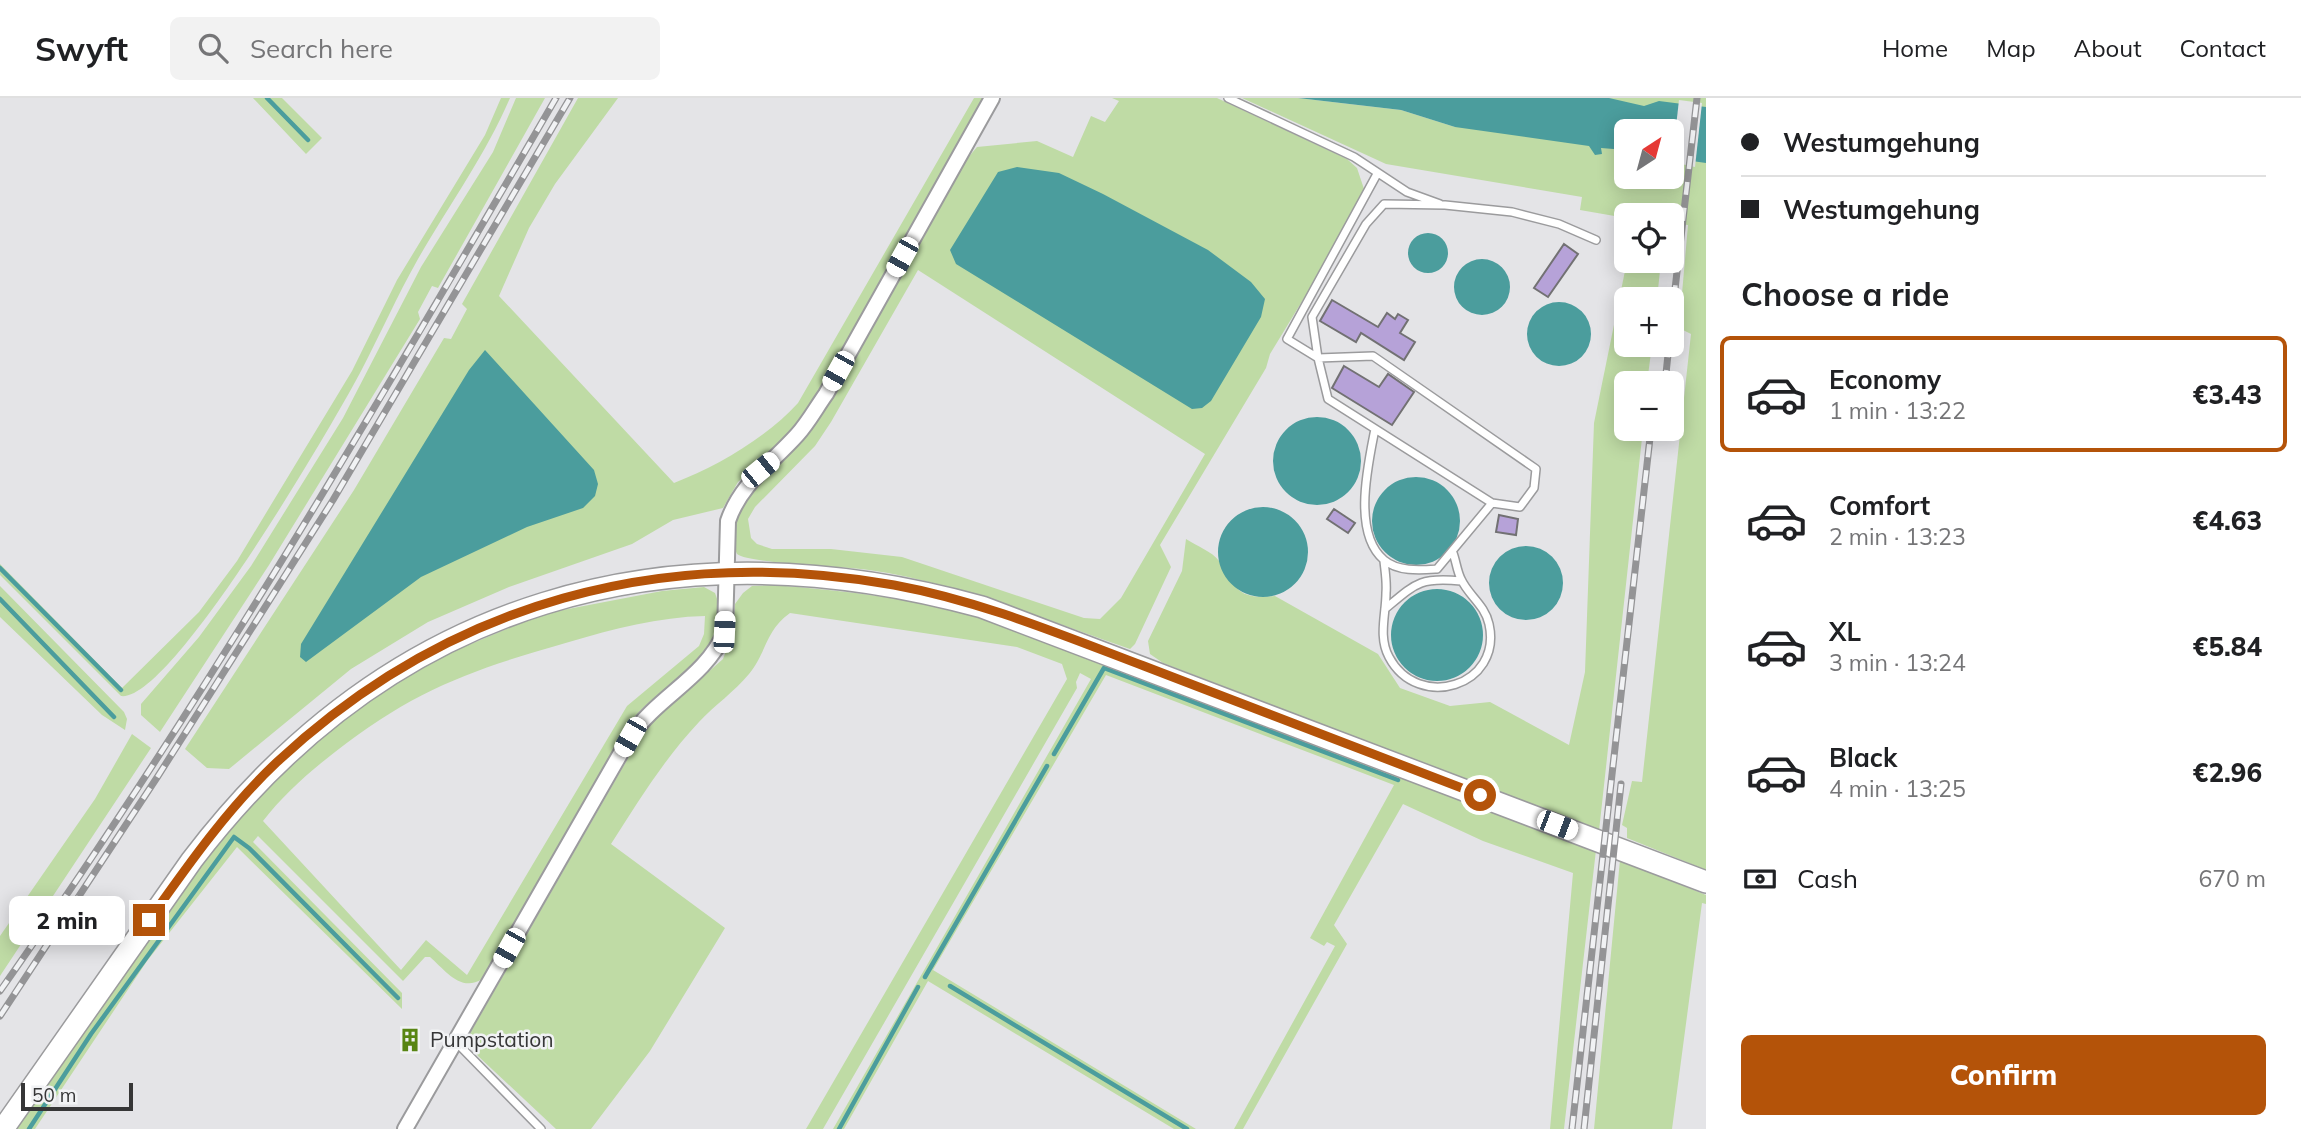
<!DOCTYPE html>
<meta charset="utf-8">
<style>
:root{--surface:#fff;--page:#f2f2f2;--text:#202124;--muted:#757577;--line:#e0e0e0;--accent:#b45309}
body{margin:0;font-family:Mulish,sans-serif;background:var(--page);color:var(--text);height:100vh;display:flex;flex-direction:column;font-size:26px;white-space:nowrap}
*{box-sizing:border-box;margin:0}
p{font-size:23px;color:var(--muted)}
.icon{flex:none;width:38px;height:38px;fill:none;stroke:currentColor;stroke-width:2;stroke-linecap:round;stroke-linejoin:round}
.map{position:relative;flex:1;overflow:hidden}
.details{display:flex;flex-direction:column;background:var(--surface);width:595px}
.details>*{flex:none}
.banner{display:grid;align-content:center;height:154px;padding:0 35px;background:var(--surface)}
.needle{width:46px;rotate:36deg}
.fabs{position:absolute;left:1614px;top:21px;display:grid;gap:14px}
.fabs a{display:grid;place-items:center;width:70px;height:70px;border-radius:10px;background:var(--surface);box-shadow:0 4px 18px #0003;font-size:35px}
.scale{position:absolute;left:21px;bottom:18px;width:112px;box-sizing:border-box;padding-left:7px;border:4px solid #363637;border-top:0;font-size:19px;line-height:24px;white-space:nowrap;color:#363637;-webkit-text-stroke:5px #f1f2f4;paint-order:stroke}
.end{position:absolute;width:32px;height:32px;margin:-16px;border:9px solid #b45309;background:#fff;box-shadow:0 0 0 4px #fff}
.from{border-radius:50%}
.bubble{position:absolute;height:49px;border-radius:10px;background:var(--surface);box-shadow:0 4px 18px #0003;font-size:23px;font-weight:800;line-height:49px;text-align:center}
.car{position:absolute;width:21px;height:42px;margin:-21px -10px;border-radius:9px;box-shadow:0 0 5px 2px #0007;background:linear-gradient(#fff 24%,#345 0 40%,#fff 0 76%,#345 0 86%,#fff 0)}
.banner b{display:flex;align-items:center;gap:24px;height:66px;font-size:26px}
.banner b+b{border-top:2px solid var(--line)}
.banner i{width:18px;height:18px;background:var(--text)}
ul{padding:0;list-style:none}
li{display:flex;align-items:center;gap:21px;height:116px;margin:0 14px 10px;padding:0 21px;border:4px solid transparent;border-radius:10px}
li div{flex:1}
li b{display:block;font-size:26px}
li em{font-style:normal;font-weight:800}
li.selected{border-color:var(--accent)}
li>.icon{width:63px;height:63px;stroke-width:1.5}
h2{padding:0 35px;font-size:32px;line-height:84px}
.pay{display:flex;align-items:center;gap:18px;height:77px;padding:0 35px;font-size:26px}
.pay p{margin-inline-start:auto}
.primary-button{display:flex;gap:14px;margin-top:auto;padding:14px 35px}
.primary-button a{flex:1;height:80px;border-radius:10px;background:var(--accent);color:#fff;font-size:28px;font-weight:800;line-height:80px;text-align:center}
header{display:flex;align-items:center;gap:42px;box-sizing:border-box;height:98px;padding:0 35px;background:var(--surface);border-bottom:2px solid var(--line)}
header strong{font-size:33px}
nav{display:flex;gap:38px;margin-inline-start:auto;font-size:24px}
.search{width:490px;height:63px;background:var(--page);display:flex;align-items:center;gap:18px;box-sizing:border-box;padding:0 24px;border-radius:10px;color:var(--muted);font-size:26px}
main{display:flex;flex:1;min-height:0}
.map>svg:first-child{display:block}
.green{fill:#bfdba5;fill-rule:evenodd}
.water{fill:#4b9d9d}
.pier{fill:#e4e4e7}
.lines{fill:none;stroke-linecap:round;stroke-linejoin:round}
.stream{stroke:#4b9d9d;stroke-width:4.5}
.building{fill:#b6a2d8;stroke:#727173;stroke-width:2}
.lane-casing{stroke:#9b9b9d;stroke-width:10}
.street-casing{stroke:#9b9b9d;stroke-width:18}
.primary-casing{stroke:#9b9b9d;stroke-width:24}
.lane{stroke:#fff;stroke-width:7}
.street{stroke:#fff;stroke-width:14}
.primary{stroke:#fff;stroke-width:21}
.rail-casing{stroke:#949496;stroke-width:7}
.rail{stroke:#f1f2f4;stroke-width:4.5;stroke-dasharray:13;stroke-linecap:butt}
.route{stroke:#b45309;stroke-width:9}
.labels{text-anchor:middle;stroke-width:5;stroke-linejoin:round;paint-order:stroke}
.poi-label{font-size:21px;fill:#363637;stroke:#f1f2f4;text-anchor:start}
</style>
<header>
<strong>Swyft</strong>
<div class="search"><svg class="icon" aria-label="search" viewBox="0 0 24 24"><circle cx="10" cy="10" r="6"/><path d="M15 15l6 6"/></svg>Search here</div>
<nav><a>Home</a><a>Map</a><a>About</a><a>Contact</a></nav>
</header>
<main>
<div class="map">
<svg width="1706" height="1031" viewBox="0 0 1706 1031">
<rect width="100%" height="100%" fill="#e4e4e7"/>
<path class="green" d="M253,0H282L322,40L306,56Z
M501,0H510C485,58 449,107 418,161C397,198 380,237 360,275C334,324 171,605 121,598L0,477V466L122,590L199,514L237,463L352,273L397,182L485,37Z
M516,0H545L438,190L432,188L418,214L420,221L269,467L160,634L141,617V606L199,539L251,468L343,320L421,169L493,54Z
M578,0H618L555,86L529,130L499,198L674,385C718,368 766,340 798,305L974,0H985L814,302L784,341L738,384L723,410L673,422L632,446L509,489L428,524L351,571L229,671L207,670L185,651L354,392L444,240L451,241L467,211L462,206Z
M1112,0H1217L1347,61L1357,70L1364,91L1315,182L1270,256L1266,270L1160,447L1171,469L1135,546L1130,551C1044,522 959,485 869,472C845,468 750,466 737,456L732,444L741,406L816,325L966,62L977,49L1037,43L1073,59L1091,18L1105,24L1119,3ZM918,172L1205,356L1121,500L1100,521L1084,520L902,459L831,451H772L757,446L751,440L748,421L755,409L815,348L831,324Z
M1242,0H1298L1401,12L1455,29L1600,0H1593H1706V772L1627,740V730L1622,727L1632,683L1642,684L1691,236L1679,230L1688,127L1671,125V117L1626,120L1580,112L1582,99L1386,66ZM1626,33H1671V79H1626Z
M1627,163H1661L1657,201H1626V247H1652L1647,285H1626V331H1643L1599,733L1163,565L1150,556L1148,543L1182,473L1186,441C1195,447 1213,454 1219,463C1236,491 1238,502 1275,498L1378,556L1400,590L1450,608L1490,604L1569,647L1585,574L1594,325Z
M773,487C847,493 919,501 991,521L1596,752L1564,1031H1550L1573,775L1483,743L1403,706L1334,827L1347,846L1243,1031H1234L1335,848L1327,844L1324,848L1310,840L1394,687L1106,577L933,872L1196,1031H1174L928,883L844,1031H833L1091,581L1080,575L1076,584L1077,590L823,1031H806L1067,581L1062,566L1017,549L790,515C765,533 767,554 749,576C734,594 715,607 699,624C664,661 638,704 611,746L725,830L650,953L591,1031H556L478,958L471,947L470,935L646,629L723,561L733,534L735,506L743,495L752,488Z
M0,488L124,614L127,621L125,632L102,617L0,519Z
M704,489L715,495C739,557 663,582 633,621L482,881C461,895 445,872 430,859H425L403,883L258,738L253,744L402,895V911L237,749L147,863L35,1031H15L205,760L261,694L339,623L421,567L542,516L662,493ZM705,518L704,536L699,548L627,608L467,877L426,842L401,872L263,723C283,697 309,674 335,654C415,591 474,571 569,544C613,531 659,519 705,518Z
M132,636L151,650L0,878V838L95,701Z
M1620,762L1706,797V806L1702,805L1672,1031H1594Z"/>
<path class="water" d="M1298,0H1609L1644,8L1659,3L1706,9V65L1671,60V33H1626V52L1601,50L1602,56L1595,57L1589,48L1455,29L1401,12Z
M1017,69L1059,75L1103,96L1208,152L1251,184L1265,201L1261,219L1211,303L1202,310L1192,311L956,166L950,152L998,74Z
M1408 155a20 20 0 1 1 40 0a20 20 0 1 1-40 0Z
M1454 189a28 28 0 1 1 56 0a28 28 0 1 1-56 0Z
M1527 236a32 32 0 1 1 64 0a32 32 0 1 1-64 0Z
M485,252L594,372L598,386L595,398L583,410L527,429L421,479L306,564L300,559L301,546L469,272Z
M1273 363a44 44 0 1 1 88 0a44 44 0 1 1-88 0Z
M1372 423a44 44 0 1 1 88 0a44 44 0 1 1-88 0Z
M1218 454a45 45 0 1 1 90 0a45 45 0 1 1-90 0Z
M1489 485a37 37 0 1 1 74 0a37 37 0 1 1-74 0Z
M1391 537a46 46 0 1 1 92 0a46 46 0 1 1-92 0Z"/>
<path class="pier" d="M1679,2L1702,5L1695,69L1672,64Z"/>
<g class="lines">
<path class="stream" d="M267,0L308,42
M0,470L121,592
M0,501L114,619
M1054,656L1104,570L1398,682
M925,879L1047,668
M950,888L1187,1031
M29,1031L91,936L234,739L249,750L398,900
M839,1031L918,889"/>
</g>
<path class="building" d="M1564,146L1578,156L1548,199L1534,190Z
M1332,202L1378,229L1387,215L1395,221L1398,216L1408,222L1400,235L1415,244L1404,262L1361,235L1356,244L1320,223Z
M1344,268L1379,289L1388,276L1414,294L1392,327L1332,290Z
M1334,411L1355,425L1348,435L1327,421Z
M1499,417L1518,421L1516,437L1496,434Z"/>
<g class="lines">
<g class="lane-casing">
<path id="lane" d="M1228,0L1354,59L1407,94L1440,106
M1377,76L1287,241L1318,260L1328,301L1492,405L1520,409L1534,390L1536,371L1373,258L1318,260L1312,219L1366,126L1384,106L1445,107L1512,114L1559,126L1596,142
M1375,331C1368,367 1352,435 1384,462C1398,474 1421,472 1437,471L1492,405
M1384,463C1385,473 1387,484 1386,495C1386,516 1378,539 1389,559C1418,614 1503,588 1489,526C1485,507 1468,497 1461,481C1457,473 1456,463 1453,455
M1385,511C1416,485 1420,479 1461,483
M456,944L541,1031"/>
</g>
<g class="street-casing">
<path id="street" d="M405,1031L630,639C658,598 705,580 725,534L728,423C741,385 771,366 797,337C808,325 816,310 826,296L992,0"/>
</g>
<g class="primary-casing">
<path id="primary" d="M3,1031L192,762C391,501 669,423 982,509L1706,784"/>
</g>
<use href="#lane" class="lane"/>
<use href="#street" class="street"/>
<use href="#primary" class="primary"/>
<g class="rail-casing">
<path id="rail" d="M1671,226L1697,0
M1665,285L1669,247
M0,893C202,607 380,303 556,0
M0,918L158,678L333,402L570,0
M1572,1031L1651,331
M1584,1031L1621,686"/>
</g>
<use href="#rail" class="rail"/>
</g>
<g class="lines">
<path class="route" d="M149,822C188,767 228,710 277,664C449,504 663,446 894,487C981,503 1062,537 1144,568C1256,611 1368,654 1480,697"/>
</g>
<defs>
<g id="building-bare" transform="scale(1.89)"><path d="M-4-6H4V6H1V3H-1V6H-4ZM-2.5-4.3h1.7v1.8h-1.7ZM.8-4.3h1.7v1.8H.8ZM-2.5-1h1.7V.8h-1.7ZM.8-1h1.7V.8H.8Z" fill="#588513" stroke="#f1f2f4" stroke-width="2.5" paint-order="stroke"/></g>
</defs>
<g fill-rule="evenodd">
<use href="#building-bare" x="410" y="942"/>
</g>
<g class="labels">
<g class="poi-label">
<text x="430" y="949">Pumpstation</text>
</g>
</g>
</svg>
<div class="fabs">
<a><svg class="needle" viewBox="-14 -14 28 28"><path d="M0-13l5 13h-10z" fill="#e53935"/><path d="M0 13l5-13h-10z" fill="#757577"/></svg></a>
<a><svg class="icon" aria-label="locate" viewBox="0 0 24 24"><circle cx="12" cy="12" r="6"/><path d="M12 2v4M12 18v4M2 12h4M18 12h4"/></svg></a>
<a>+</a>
<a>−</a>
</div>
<div class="scale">50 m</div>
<i class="end from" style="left:1480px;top:697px"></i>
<i class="end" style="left:149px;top:822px"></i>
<div class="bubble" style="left:9px;top:798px;width:116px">2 min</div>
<i class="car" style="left:902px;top:159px;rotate:209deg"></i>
<i class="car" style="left:838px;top:273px;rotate:209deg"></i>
<i class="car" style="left:760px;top:372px;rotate:51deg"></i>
<i class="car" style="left:724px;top:534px;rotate:3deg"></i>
<i class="car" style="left:630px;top:639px;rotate:210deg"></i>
<i class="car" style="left:1557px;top:727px;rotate:111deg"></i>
<i class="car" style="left:509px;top:850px;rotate:209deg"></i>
</div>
<section class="details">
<div class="banner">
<b><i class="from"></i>Westumgehung</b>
<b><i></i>Westumgehung</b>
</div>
<h2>Choose a ride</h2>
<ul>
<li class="selected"><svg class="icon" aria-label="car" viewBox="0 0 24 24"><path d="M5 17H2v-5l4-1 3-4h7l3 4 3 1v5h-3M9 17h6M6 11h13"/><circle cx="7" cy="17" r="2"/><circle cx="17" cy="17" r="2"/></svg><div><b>Economy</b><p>1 min · 13:22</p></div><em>€3.43</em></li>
<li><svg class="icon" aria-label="car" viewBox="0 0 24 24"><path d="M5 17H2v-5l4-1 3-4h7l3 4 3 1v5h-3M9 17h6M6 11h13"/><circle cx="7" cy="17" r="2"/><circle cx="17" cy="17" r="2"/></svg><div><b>Comfort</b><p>2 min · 13:23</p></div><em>€4.63</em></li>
<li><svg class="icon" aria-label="car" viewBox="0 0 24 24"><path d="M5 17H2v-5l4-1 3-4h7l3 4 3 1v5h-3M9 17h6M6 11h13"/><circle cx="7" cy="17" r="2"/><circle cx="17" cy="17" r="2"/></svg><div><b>XL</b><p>3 min · 13:24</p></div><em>€5.84</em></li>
<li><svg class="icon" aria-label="car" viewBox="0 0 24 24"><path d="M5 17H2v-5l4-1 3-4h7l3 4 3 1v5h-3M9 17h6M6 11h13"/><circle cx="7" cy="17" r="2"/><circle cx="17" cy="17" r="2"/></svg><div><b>Black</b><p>4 min · 13:25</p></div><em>€2.96</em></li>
</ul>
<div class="pay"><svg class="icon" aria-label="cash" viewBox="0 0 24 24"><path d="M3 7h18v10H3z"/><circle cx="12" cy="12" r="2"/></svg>Cash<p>670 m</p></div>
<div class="primary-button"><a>Confirm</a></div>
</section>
</main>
